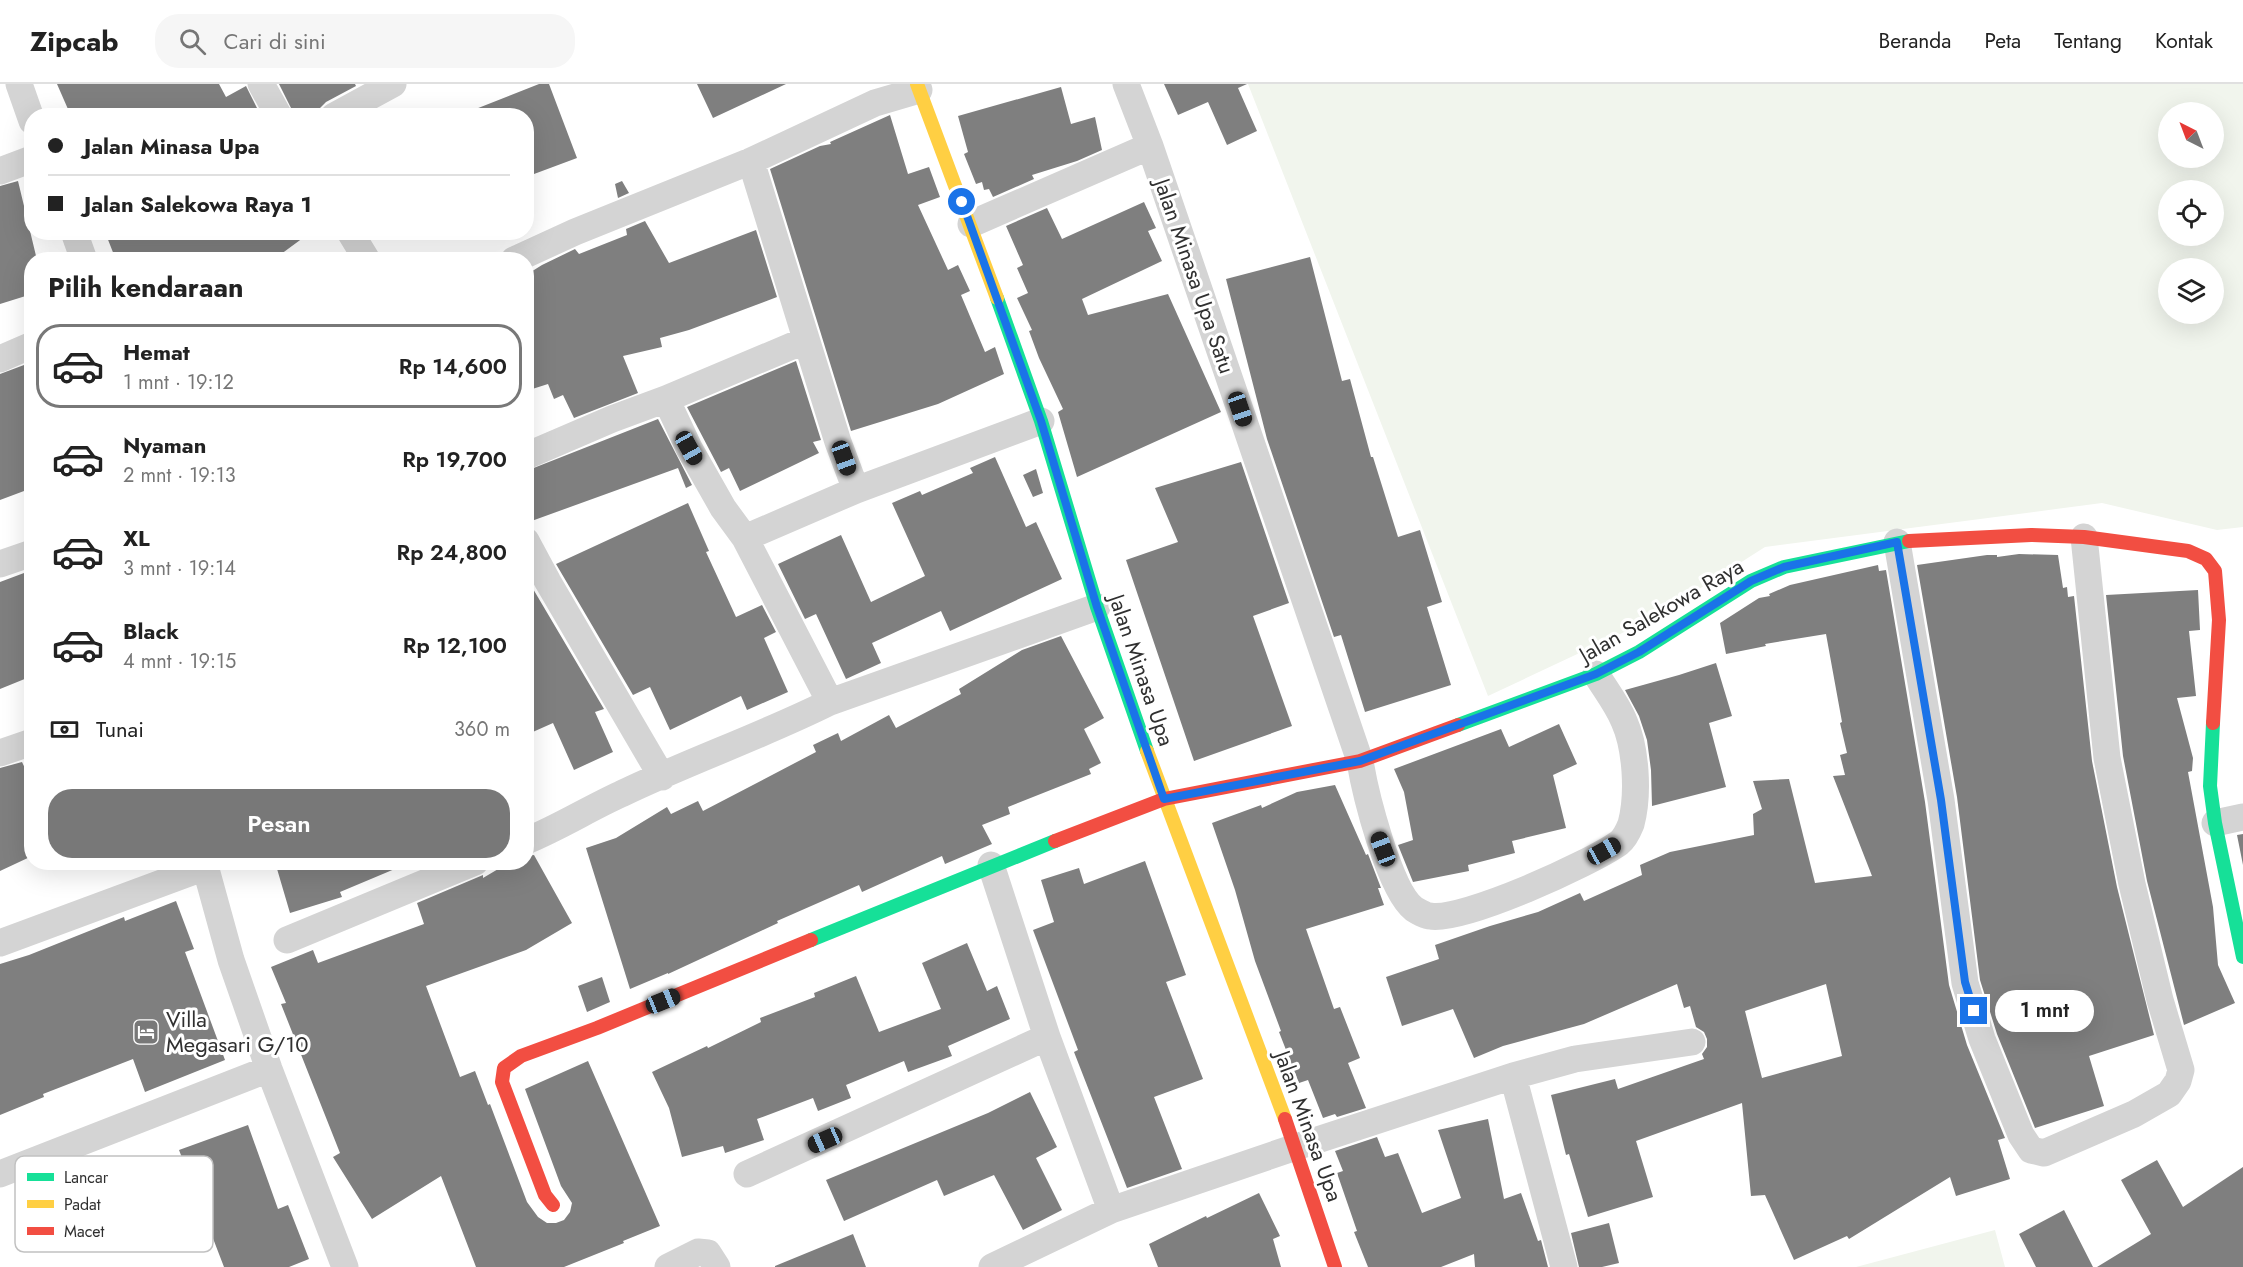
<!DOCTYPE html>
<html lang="id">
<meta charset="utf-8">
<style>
:root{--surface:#fff;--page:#f6f6f6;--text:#222;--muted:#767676;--line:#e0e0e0;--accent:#787878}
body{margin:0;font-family:Jost,sans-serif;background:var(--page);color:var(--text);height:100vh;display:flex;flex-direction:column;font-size:22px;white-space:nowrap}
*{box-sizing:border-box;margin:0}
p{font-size:20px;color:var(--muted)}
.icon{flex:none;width:33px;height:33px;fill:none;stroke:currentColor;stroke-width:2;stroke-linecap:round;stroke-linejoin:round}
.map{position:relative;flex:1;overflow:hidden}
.drawer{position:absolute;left:24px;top:168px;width:510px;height:618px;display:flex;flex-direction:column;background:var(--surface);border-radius:24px;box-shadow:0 6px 24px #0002}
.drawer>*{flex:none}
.guide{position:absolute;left:24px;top:24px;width:510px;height:132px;border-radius:24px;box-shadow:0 6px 24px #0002;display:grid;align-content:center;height:132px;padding:0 24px;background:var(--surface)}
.needle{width:39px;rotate:318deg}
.buttons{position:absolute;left:2158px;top:18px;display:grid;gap:12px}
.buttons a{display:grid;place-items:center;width:66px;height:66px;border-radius:50%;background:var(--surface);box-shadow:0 6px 24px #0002;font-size:30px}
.end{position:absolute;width:27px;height:27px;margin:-14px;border:8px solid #1a73e8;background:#fff;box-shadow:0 0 0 3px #fff}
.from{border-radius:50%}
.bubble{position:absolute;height:42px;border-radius:21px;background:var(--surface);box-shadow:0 6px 24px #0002;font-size:20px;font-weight:600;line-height:42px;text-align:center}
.car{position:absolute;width:18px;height:36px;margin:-18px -9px;border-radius:8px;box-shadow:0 0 4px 2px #0007;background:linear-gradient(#222 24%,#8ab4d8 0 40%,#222 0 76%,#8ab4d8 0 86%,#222 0)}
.guide b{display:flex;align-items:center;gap:21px;height:57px;font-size:22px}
.guide b+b{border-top:2px solid var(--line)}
.guide i{width:15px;height:15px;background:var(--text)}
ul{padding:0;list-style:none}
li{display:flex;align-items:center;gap:18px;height:84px;margin:0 12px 9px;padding:0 12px;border:3px solid transparent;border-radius:24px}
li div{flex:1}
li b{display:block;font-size:22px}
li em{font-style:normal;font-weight:600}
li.active{border-color:var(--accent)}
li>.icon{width:54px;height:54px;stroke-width:1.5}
h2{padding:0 24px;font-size:27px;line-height:72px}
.pay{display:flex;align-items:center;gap:15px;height:66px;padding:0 24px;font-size:22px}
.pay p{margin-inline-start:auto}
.cta{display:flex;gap:12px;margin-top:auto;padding:12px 24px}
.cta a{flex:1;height:69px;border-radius:24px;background:var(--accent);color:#fff;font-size:24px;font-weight:600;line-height:69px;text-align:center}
header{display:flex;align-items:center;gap:36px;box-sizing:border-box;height:84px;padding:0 30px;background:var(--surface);border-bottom:2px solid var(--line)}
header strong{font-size:28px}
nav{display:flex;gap:33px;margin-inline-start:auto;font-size:21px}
.search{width:420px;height:54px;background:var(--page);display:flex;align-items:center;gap:15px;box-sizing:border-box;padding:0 21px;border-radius:24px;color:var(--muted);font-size:22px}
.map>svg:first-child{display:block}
.green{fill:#f1f5ed;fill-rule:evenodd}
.building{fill:#7f7f7f;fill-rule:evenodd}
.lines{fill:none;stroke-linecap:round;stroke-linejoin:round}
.street{stroke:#d4d4d4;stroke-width:27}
.fast{stroke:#16e098;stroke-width:14}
.slow{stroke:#ffcf43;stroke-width:14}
.jam{stroke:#f24e42;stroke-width:14}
.route{stroke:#1a73e8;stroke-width:8}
.labels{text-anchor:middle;stroke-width:6;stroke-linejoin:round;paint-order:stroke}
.street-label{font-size:22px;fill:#303030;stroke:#fff}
.poi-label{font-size:22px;fill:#303030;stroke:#fff;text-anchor:start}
.key{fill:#fff;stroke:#c1c1c1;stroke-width:1.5}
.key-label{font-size:16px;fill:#303030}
</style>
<header>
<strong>Zipcab</strong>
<div class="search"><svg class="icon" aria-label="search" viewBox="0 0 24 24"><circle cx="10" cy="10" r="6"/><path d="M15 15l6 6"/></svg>Cari di sini</div>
<nav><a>Beranda</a><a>Peta</a><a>Tentang</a><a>Kontak</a></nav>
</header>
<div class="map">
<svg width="2243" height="1183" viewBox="0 0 2243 1183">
<rect width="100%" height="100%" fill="#fff"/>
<path class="green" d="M1248,0H2243V443L2217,446L2102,419L1765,463L1652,535L1488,612ZM2169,28H2214V74H2169ZM2169,106H2214V152H2169ZM2169,184H2214V230H2169Z
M1995,1146L2005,1183H1856Z"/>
<path class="building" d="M57,0H219L226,13L246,2L261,32H71Z
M279,0H355L356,2L326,18L320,24L318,32H295Z
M539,0H549L577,74L526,93V32H464L463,30Z
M697,0H786L713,34Z
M1164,0H1247L1238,4L1257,47L1227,61L1208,18L1178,31Z
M1061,3L1071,40L1095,33L1102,66L1077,77L1032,91L1034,95L993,113L989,105L984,106L982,98L976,100L964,70L968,68L958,32Z
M890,31L908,90L929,83L940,113L918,121L948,186L958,181L970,207L961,211L985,268L995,263L1004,290L938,320L851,347L770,85L820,62L831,60L830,58Z
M18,97L37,176H32V210L0,220V102Z
M622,97L629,109L618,114L615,100Z
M1144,118L1156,144L1148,147L1162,177L1082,215L1088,231L1168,210L1221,328L1077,393L1058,328L1063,325L1039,274L1029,247L1032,246L1017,214L1028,209L1017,184L1023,181L1006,142L1047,124L1062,155Z
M645,137L669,179L756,146L777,213L689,246L660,254L662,263L623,272L638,309L574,334L563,311L554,315L548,300L526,307V191L542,181L575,165L579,170L627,151L626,145Z
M105,148H311L273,176H116Z
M1310,173L1342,297L1350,295L1371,373H1373L1398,453L1420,446L1442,518L1427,523L1451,601L1365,628L1341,551L1334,553L1267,355L1226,195Z
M796,277L821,356L813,358L819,369L740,407L729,384L721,388L687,323Z
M32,278V404L0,416V290Z
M658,335L692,401L686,404L678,384L526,439V387Z
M995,373L1026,443L1036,438L1062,495L950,547L941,527L872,559L881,579L846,595L816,530L805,535L778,480L841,451L871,518L925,492L892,419L920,407L922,411L973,389L970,384Z
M1241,378L1289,519L1253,532L1292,642L1194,677L1126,476L1178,458L1155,404Z
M1036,385L1043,409L1033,413L1023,391Z
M688,419L709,467L706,468L736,533L762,521L776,548L764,554L788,608L747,626L741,612L670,646L650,603L633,611L556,480Z
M2019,470L2058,471L2063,504L2067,503L2068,513L2074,512L2092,677L2117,803L2154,951L2089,972L2104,1022L2035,1044L1997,950L1980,896L1957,713L1917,481L1987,471H1997V473Z
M1878,481L1879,487L1886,486L1925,718L1949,901L1967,961L2005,1054L1998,1056L2010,1095L1956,1112L1950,1093L1849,1155L1847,1152L1794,1176L1765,1111L1751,1112L1742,1019L1636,1057L1653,1113L1588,1133L1569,1070L1566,1071L1551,1011L1615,995L1618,1005L1704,975L1702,970L1707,963V955L1704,948L1696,943L1690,922L1684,924L1677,900L1584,940L1503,962L1474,974L1453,925L1402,942L1386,893L1439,875L1435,861L1490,842L1538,828L1580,809L1584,817L1642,791L1640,781L1670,768L1754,751L1753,730L1762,725L1753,697L1789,695L1815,799L1872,792L1833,692L1845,691L1840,671L1847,669L1840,639L1842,638L1826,550L1765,560L1766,562L1726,570L1720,539L1759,514L1770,512L1769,510L1790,501ZM1826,900L1842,972L1762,994L1745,927Z
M32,486V592L0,605V498Z
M526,493L604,625L595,628L613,668L574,686L553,639L526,651Z
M2198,506L2200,546L2189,547L2196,612L2177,614L2193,674L2192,687L2188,688L2213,823L2218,881L2235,919L2184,941L2147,797L2123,672L2106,511Z
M1061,552L1104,634L1084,645L1101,679L1089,685L1091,690L1008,723L1010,730L982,741L992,760L945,780L942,772L862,808L859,801L777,837L778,839L668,890V889L630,905L586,764L616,754L667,723L671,730L698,717L703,727L816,668L813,661L838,649L841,657L889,631L896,644L961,610L959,605L1022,566Z
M1716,579L1732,632L1709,639L1726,703L1652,722L1651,686L1647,656L1639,632L1625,606L1679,591Z
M1559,640L1577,680L1553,691L1566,744L1512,757L1515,769L1468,781L1469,787L1413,798L1398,761L1413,756L1404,708L1394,685L1501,645L1509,663Z
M22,678L32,699V772L0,787V684Z
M1335,701L1366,771L1368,770L1381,804H1378L1384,821L1306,845L1334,925L1340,923L1360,974L1348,979L1366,1024L1337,1033L1335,1030L1323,1034L1308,996L1299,999L1279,948L1281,947L1255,877L1235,806L1212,739L1261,721L1262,724L1297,708Z
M2243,750V781L2237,751Z
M534,771L572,839L526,866L426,902L460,993L475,987L488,1021L490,1020L527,1118L538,1133L547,1139H556L564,1136L570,1128L572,1119L561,1102L525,1005L588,977L660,1142L623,1157L624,1159L564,1183H476L441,1092L372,1135L333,1073L340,1069L281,920L286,919L271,883L313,866L318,879L424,840L417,819L483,791V794L510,778H526V772Z
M1145,777L1186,891L1166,898L1203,995L1154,1013L1182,1085L1127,1104L1074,968L1078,966L1033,846L1054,838L1041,796L1079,784L1084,800Z
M275,778H409V779L340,808L342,813L290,829Z
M176,817L194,865L185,868L225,976L145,1008L133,975L43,1010L44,1013L0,1031V880L29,871L124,833L125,837Z
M967,859L987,907L997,902L1010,935L948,962L952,972L908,988L904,977L846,1001L851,1014L818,1027L813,1014L757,1035L764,1056L725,1069L723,1062L682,1073L669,1024L652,988L707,962L708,964L761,938L760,934L815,913L814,909L856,892L879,948L941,925L922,879Z
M602,893L610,918L587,928L578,902Z
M1030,1008L1057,1063L1036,1074L1062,1126L1023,1146L994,1091L944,1112L937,1096L844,1137L826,1096L988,1029Z
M1488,1035L1504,1115L1521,1109L1538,1157L1541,1156L1548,1183H1475L1474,1170L1441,1183H1368L1354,1148L1357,1147L1337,1089L1343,1087L1335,1067L1377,1053L1385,1073L1398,1069L1422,1129L1461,1114L1438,1046Z
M248,1041L278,1125L288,1121L309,1175L289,1183H224L179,1066Z
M2157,1076L2183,1123L2243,1083V1183H2097L2151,1150L2121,1096Z
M1259,1109L1280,1152L1273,1155L1281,1183H1158L1149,1160L1206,1132L1207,1134Z
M2064,1126L2093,1183H2036L2019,1150Z
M1609,1139L1619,1179L1602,1183H1579L1571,1149Z
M853,1150L866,1183H775V1182Z"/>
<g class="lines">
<path class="street" d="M19,0L32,37
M261,0L279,32
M1126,0L1150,62
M334,32L393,0
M751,77L838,358L856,406L1041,337
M0,87L32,75
M971,140L1150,62L1360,677C1365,708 1389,806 1414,825C1417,827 1426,832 1430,832C1463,838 1591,779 1619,759C1624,755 1629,745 1631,740C1639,710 1636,664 1624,637C1617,620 1605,605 1596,590
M74,148L84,176
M350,148L367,176
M514,176L575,148L751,77L875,19L919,6
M0,275L32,261
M666,315L806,256
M526,372L612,335L666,315L689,364L723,424L745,454L830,618
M745,454L856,406
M526,457L548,498L662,693
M1897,458L1941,716L1965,899L1982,955L2021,1051L2031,1066L2044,1069L2134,1030L2169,1010L2178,997L2181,986L2160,916L2132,800L2107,674L2084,453
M0,480L32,469
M0,669L32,658
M2215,739L2243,733
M526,757C560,743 588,725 621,710C689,677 762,652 830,618L1097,523
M204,778L231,876L269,985L345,1183
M991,781L1047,953L1111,1126L1296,1063L1513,992L1575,975L1692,958
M287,856L475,778
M0,859L205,783
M1513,992L1564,1183
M0,1090L269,985
M747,1090L1047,953
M668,1183L698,1168L708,1169L717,1183
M992,1183L1111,1126"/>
<path class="fast" d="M997,214L1041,337L1097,523L1147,667
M2213,639L2210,702L2215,739L2243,873
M1458,641L1596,590L1639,568L1751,497L1784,483L1909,457
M811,856L1055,757"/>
<path class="slow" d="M917,0L997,214
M1147,667L1285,1035"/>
<path class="jam" d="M1909,457L2031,451L2084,453L2188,467L2206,475L2215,487L2219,536L2213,639
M1055,757L1164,715L1360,677L1458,641
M1285,1035L1335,1183
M553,1121L545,1111L502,998L504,984L521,972L597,944L811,856"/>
</g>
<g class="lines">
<path class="route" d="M962,118L1041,337L1097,523L1164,715L1360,677L1596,590L1639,568L1751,497L1784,483L1897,458L1941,716L1965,898L1974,927"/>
</g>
<defs>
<g id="hotel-square" transform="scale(1.35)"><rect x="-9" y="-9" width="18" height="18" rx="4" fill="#787878" stroke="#fff"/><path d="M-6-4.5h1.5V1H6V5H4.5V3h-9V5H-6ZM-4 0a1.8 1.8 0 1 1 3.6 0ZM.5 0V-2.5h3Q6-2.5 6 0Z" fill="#fff"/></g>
</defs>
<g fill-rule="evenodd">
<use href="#hotel-square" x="146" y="948"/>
</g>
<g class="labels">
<g class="street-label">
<text transform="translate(1195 192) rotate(71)" y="8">Jalan Minasa Upa Satu</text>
<text transform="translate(1661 526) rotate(-30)" y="8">Jalan Salekowa Raya</text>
<text transform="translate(1142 586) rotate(71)" y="8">Jalan Minasa Upa</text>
<text transform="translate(1309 1042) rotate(70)" y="8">Jalan Minasa Upa</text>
</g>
<g class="poi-label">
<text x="166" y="943">Villa<tspan x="166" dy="25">Megasari G/10</tspan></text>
</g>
</g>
<rect x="15" y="1072" width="198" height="96" rx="9" class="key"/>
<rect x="27" y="1089" width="27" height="8" fill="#16e098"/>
<rect x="27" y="1116" width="27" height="8" fill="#ffcf43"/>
<rect x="27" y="1143" width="27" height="8" fill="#f24e42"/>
<g class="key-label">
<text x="64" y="1099">Lancar</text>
<text x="64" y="1126">Padat</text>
<text x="64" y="1153">Macet</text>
</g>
</svg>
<div class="buttons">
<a><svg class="needle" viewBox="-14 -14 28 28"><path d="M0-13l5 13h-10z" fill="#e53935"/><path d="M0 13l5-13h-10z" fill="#767676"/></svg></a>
<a><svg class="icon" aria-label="locate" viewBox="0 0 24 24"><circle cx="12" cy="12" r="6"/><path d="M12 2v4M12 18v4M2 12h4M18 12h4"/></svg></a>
<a><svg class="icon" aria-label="layers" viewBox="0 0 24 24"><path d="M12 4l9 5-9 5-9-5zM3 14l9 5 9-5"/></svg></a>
</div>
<i class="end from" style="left:962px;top:118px"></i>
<i class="end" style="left:1974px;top:927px"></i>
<div class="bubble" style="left:1995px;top:906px;width:99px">1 mnt</div>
<i class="car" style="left:1240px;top:325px;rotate:161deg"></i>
<i class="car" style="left:689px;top:364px;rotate:151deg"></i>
<i class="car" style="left:844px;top:374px;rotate:160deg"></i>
<i class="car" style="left:1383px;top:765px;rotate:339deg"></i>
<i class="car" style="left:1604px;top:767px;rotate:61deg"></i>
<i class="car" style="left:663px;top:917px;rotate:68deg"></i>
<i class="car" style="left:825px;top:1056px;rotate:246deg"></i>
<div class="guide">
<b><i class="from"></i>Jalan Minasa Upa</b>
<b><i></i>Jalan Salekowa Raya 1</b>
</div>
<section class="drawer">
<h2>Pilih kendaraan</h2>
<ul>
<li class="active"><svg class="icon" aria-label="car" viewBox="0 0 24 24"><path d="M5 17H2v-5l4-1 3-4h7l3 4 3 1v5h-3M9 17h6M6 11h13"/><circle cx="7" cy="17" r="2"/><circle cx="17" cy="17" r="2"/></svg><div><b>Hemat</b><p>1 mnt · 19:12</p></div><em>Rp 14,600</em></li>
<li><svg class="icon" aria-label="car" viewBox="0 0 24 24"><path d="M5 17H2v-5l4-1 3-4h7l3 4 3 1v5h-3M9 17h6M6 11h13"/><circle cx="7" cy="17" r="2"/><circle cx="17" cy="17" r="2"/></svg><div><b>Nyaman</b><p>2 mnt · 19:13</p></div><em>Rp 19,700</em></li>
<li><svg class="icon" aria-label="car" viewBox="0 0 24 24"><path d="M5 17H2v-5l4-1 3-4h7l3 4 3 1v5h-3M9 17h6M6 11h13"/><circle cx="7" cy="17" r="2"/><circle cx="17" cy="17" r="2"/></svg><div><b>XL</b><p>3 mnt · 19:14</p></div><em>Rp 24,800</em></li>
<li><svg class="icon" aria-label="car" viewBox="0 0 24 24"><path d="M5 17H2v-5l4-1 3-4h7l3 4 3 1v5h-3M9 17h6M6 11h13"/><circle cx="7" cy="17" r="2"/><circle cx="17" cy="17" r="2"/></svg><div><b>Black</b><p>4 mnt · 19:15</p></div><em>Rp 12,100</em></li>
</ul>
<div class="pay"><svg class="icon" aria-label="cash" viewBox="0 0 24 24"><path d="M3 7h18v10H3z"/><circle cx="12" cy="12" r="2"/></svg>Tunai<p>360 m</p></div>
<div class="cta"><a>Pesan</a></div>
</section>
</div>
